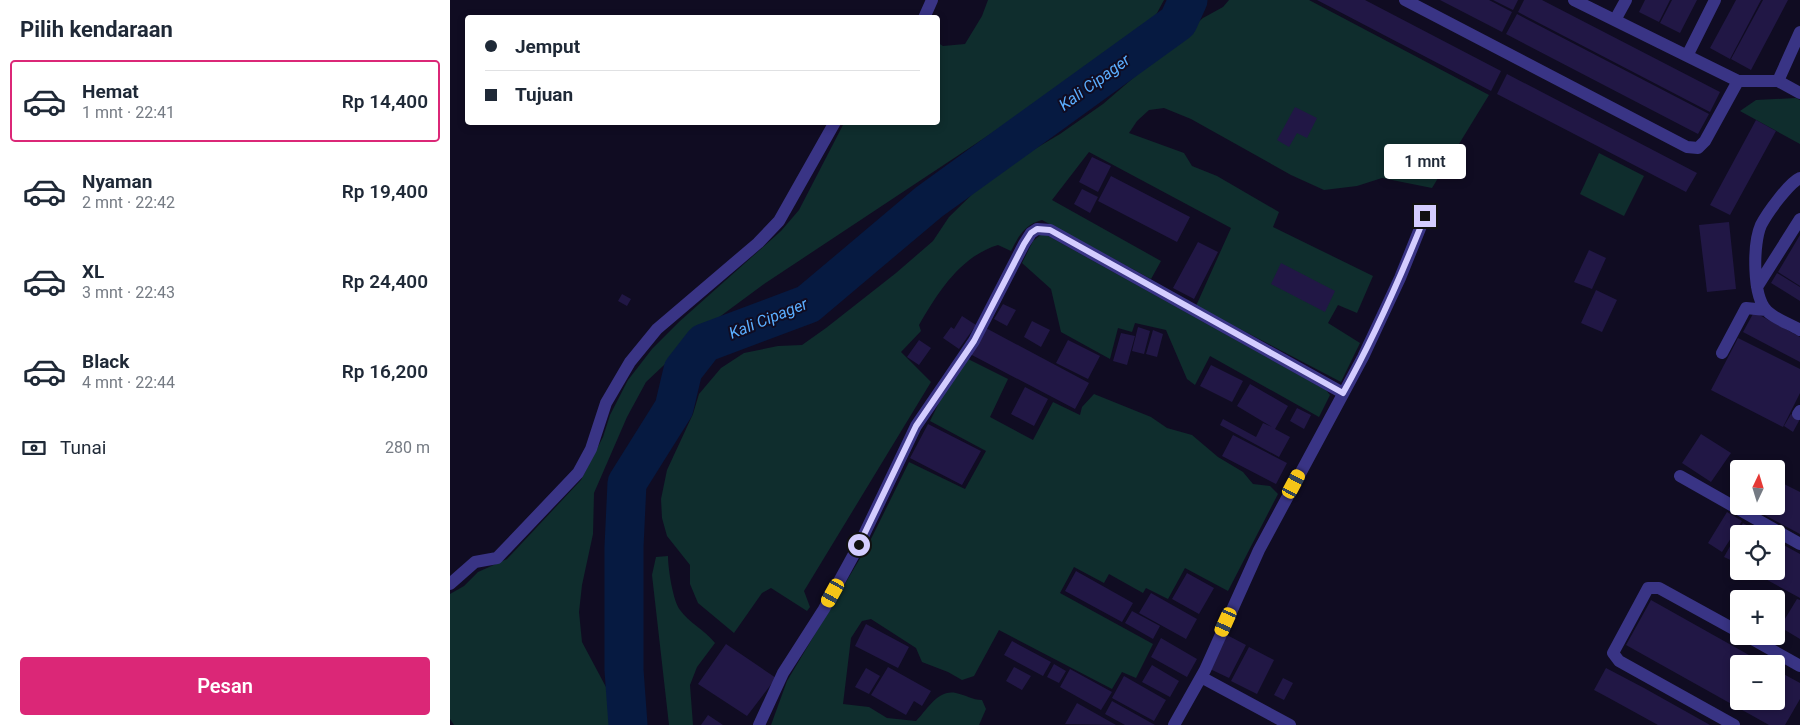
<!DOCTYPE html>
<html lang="id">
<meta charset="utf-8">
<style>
:root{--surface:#fff;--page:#f6f6f7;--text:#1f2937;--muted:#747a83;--line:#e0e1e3;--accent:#db2777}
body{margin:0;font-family:Roboto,sans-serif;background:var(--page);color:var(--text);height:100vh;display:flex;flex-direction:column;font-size:19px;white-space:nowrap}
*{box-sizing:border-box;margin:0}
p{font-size:16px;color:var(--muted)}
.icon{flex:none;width:28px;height:28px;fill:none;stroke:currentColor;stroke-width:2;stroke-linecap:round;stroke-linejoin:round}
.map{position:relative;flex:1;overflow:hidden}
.drawer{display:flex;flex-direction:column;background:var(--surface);width:450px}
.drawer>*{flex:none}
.banner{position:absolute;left:15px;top:15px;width:475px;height:110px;border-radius:5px;box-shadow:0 2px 8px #0003;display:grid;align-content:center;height:110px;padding:0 20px;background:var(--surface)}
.needle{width:32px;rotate:4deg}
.tools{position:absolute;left:1280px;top:460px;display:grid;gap:10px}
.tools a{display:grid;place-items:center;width:55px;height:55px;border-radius:5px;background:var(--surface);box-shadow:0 2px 8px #0003;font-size:25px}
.end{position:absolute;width:22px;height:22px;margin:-11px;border:6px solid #d4cdff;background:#111;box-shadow:0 0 0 2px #111}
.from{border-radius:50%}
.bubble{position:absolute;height:35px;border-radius:5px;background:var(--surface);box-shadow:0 2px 8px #0003;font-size:16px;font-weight:600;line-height:35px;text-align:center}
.car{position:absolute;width:15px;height:30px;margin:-15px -8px;border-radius:6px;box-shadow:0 0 4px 1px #0007;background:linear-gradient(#f5c518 24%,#345 0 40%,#f5c518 0 76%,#345 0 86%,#f5c518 0)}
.banner b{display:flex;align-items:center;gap:18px;height:48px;font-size:19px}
.banner b+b{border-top:1px solid var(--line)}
.banner i{width:12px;height:12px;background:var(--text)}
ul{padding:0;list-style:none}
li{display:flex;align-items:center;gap:15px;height:82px;margin:0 10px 8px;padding:0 10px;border:2px solid transparent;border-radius:5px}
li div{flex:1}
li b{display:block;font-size:19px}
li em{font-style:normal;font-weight:600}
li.on{border-color:var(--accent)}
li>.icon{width:45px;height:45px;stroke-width:1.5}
h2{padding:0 20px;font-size:22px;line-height:60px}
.pay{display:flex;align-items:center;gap:12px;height:55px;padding:0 20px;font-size:19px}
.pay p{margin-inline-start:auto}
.button{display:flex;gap:10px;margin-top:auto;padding:10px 20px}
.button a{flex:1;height:58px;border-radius:5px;background:var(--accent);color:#fff;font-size:20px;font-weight:600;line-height:58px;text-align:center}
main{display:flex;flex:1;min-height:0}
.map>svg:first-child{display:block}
.green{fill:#0f2d2d}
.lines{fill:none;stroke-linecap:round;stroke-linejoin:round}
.river{stroke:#061a41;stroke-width:39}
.building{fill:#211745}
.minor{stroke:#393485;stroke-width:12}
.route{stroke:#d4cdff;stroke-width:6}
.labels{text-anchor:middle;stroke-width:4;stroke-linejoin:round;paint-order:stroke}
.water-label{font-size:16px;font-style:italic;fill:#5baeff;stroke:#100c22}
</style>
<main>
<section class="drawer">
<h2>Pilih kendaraan</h2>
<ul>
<li class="on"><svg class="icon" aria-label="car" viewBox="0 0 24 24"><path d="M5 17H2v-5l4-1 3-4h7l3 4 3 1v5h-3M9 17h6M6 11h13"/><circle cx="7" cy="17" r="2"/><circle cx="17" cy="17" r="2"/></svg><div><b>Hemat</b><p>1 mnt · 22:41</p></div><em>Rp 14,400</em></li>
<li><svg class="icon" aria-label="car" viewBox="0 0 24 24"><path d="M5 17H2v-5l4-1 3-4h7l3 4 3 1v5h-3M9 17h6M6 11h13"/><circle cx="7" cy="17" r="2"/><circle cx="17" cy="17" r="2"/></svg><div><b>Nyaman</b><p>2 mnt · 22:42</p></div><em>Rp 19,400</em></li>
<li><svg class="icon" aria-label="car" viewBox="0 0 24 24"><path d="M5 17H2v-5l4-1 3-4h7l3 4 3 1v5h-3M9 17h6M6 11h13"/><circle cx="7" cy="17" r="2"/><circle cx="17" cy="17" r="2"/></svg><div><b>XL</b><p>3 mnt · 22:43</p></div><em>Rp 24,400</em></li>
<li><svg class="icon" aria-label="car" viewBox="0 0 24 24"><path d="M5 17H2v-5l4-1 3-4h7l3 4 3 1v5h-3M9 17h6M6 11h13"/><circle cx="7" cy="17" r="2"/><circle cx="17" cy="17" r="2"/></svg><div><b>Black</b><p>4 mnt · 22:44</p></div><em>Rp 16,200</em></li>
</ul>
<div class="pay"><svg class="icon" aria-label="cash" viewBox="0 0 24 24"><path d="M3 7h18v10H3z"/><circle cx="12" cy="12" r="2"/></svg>Tunai<p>280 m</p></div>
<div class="button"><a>Pesan</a></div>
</section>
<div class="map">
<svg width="1350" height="725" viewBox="0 0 1350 725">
<rect width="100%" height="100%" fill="#100c22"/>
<path class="green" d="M538,0H714L700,26L659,61L554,125L314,284L249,332L196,382L177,417L144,493L143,534L132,585L129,612L132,642L157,689L166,725H4L0,719V594L14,586L28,572L57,559L131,480L153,437L160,415L178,380L202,349L230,321L331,231L349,210L394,123L488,122V43L493,46L515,44L532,16Z
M779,0H859L1039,95L982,188L932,178L907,186L874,190L841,175L741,119L714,108L699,110L687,121L679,133L734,153L742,166L767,176L829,212L823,227L923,276L907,313L888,305L878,323L910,343L891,382L746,306L781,228L639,152L602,200L711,261L701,279L592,220C575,224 568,237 561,251L548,245C511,256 488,292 469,325L471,331L451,352L481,382L354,591L360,607L357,611L321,588L312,593L284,633L248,603L240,584V565L217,536L212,518L211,499L217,470L243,414L249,394L271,368L294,353L328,346L352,345L376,328L446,273L483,241L499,217L543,174L610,134L653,104L753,18L773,7Z
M1346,98L1350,100V144L1290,111L1306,100Z
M1149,153L1194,176L1174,216L1130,194Z
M593,233L876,390L880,395L869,417L760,356L745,385L737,379L716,330L685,323L682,332L668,328L660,359L611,332L601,289L572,263L583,241Z
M518,359L558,379L540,417L583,440L603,402L630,415L632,407L644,394L701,417L717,428L742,435L768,457L793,472L803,484L820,486L828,494L778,591L735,568L718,599L696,588L693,593L659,574L654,583L624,567L610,593L703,644L686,678L672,672L662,689L549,630L524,676L512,680L498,672L472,662L466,648L421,619L412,621L401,638L393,704L419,707L437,718L466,721C477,710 488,689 506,693C516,695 522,700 532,700L536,709L529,725H321L337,681L418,545L459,462L515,489L536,451L480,421L495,391Z
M218,556C218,568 223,601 230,610C239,623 255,630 265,643L247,667L240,685L243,725H219L202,575L206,557Z"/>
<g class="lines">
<path class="river" d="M178,725L174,670V547L177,483L224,408L233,370L254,343L358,304L479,202L728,22L738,0"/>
</g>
<path class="building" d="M867,0H915L1051,71L1041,91Z
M990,0H1039L1062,12L1052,32Z
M1043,0H1068L1063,10Z
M1074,0H1092L1270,92L1260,112L1068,12Z
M1195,0H1220L1209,22L1189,12Z
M1222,0H1247L1230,33L1210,23Z
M1286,0H1311L1280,59L1260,48Z
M1313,0H1338L1301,70L1281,59Z
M1067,14L1259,114L1248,134L1056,34Z
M1057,74L1247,173L1236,192L1047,94Z
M845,107L867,118L857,138L847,133L839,147L827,140Z
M1306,120L1326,131L1280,215L1260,205Z
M642,157L661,166L648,192L629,182Z
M661,176L740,217L727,242L648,201Z
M632,189L648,197L640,213L624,204Z
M1279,222L1286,289L1257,292L1249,225Z
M1350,235V286L1328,272Z
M748,242L768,252L744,299L723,288Z
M1139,250L1156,258L1142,289L1124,282Z
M831,263L885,291L875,312L821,284Z
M1327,273L1350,287V301L1321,283Z
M1146,290L1167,300L1152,332L1131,323Z
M172,294L181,299L177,306L168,301Z
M553,304L566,310L557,326L544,319Z
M1304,312L1350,337V362L1293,332Z
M512,316L526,325L509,349L493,338L501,327L504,329Z
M582,321L600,330L591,347L574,337Z
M534,327L639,383L625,409L520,354Z
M688,327L700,331L694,354L682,351Z
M703,330L713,334L707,357L696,354Z
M671,333L685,336L677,365L663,361Z
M1288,338L1350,369V393L1333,427L1261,390Z
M469,340L481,348L469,365L457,357Z
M618,340L650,356L638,379L606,363Z
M761,365L793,381L782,402L750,386Z
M800,384L838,406L825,429L840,437L829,457L770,425L773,419L806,437L813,423L822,427L787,406Z
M575,387L598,399L584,426L561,414Z
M847,408L861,415L854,429L840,421Z
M1341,414L1350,419L1343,432L1334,426Z
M478,424L531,451L512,485L460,458Z
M1251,434L1281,453L1261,482L1232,463Z
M783,435L837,463L826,484L772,456Z
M1298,464L1307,469H1295Z
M1326,480L1350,492V534L1298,506H1326Z
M1289,481V501L1280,496Z
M1277,512L1292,521L1272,552L1258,543Z
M1293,523L1312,534H1289V564L1274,557Z
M1326,541L1350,554V598L1301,571H1326Z
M626,571L683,603L672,622L615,591Z
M737,573L764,588L749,614L722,599Z
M701,593L747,619L736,639L689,613Z
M1347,599L1350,600V639L1330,627Z
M1201,600L1315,664H1289V701H1326V670L1350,683V699L1335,725H1319L1176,645Z
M682,611L710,626L703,639L675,623Z
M416,624L459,647L448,668L405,646Z
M777,635L796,645L779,678L760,669Z
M711,638L747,659L737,677L701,657Z
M562,641L601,662L593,676L554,655Z
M276,644L326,678L297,716L248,684Z
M799,647L824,660L807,694L781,681Z
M604,664L616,671L609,683L597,677Z
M702,665L729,681L720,697L692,682Z
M438,667L481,691L472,706L464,701L456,715L421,695Z
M564,667L581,676L572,690L556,681Z
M416,668L430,676L419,694L405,687Z
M1156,668L1194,688L1260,725H1208L1159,698L1144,690Z
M620,669L662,692L651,710L610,687Z
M674,676L716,700L704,721L662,698Z
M833,678L843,683L834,700L824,695Z
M662,701L705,725H675L655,714Z
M627,703L666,725L615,724Z
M258,715L273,725H251Z"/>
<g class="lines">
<path class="minor" d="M955,0L1237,147L1248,148L1255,141L1288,81
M1124,0L1288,81H1328L1350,93
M474,18L482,0
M1165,20L1176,0
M1237,56L1265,0
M1328,81L1350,32
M1350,178C1339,183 1317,213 1311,225C1303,243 1302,296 1317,311C1325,319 1340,324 1350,330
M1307,287L1350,219
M1272,353L1296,308L1316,310
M1348,414L1350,411
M1230,476L1350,544
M0,584L25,562L47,558L128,473L141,449L156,403L180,362L207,329L308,243L329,221L385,122
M1297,636L1350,666
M751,677L840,725
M309,725L333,673L374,609L409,545L466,426L524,341L574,244L581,233L587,229L600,230L893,393
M724,725L755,670L809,550L913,357L950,278L975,216
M1284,725L1169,661L1163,653L1198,588H1209L1289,632"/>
</g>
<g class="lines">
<path class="route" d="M409,545L466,426L524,341L574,244L581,233L587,229L600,230L893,393C925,336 951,276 975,216"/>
</g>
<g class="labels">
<g class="water-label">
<text transform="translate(644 82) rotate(-36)" y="6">Kali Cipager</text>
<text transform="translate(318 318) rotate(-22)" y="6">Kali Cipager</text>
</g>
</g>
</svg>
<div class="tools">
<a><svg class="needle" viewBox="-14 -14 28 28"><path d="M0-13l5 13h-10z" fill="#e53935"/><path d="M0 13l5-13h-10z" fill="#747a83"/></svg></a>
<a><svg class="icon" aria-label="locate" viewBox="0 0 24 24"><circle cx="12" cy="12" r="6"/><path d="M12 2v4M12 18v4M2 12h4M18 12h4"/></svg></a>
<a>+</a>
<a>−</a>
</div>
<i class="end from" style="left:409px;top:545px"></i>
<i class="end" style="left:975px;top:216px"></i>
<div class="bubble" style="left:934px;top:144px;width:82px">1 mnt</div>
<i class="car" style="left:844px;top:484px;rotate:28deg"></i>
<i class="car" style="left:383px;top:593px;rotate:209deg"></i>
<i class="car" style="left:776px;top:622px;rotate:204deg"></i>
<div class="banner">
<b><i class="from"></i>Jemput</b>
<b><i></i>Tujuan</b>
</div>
</div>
</main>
